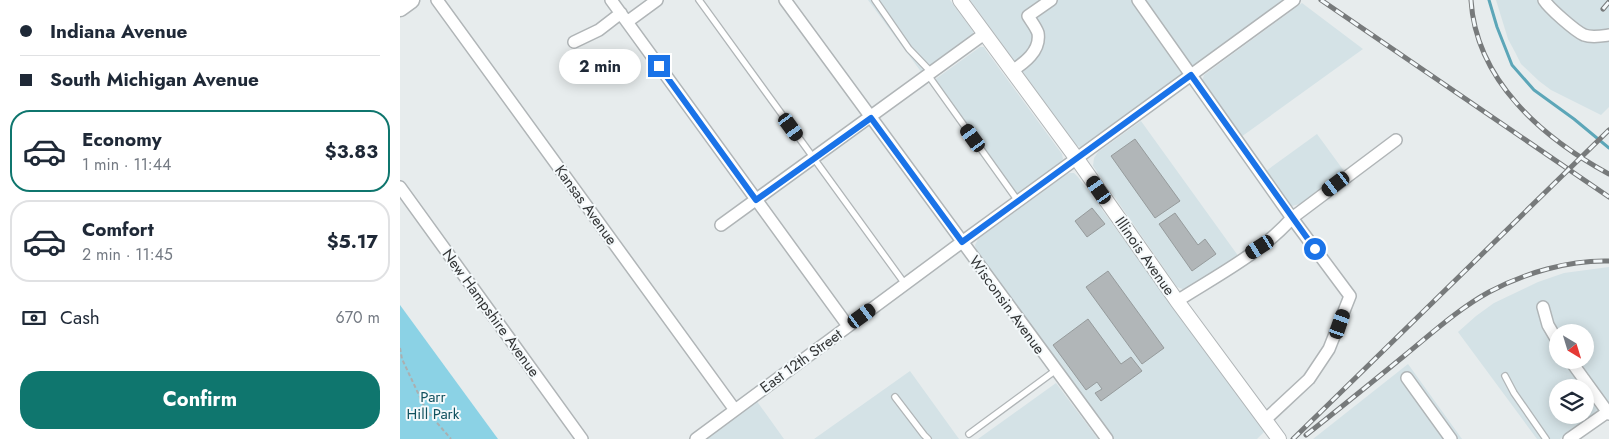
<!DOCTYPE html>
<meta charset="utf-8">
<style>
:root{--surface:#fff;--page:#f6f6f7;--text:#1f2937;--muted:#747a83;--line:#e0e1e3;--accent:#0f766e}
body{margin:0;font-family:Jost,sans-serif;background:var(--page);color:var(--text);height:100vh;display:flex;flex-direction:column;font-size:19px;white-space:nowrap}
*{box-sizing:border-box;margin:0}
p{font-size:16px;color:var(--muted)}
.icon{flex:none;width:28px;height:28px;fill:none;stroke:currentColor;stroke-width:2;stroke-linecap:round;stroke-linejoin:round}
.map{position:relative;flex:1;overflow:hidden}
.side{display:flex;flex-direction:column;background:var(--surface);width:400px}
.side>*{flex:none}
.banner{display:grid;align-content:center;height:110px;padding:0 20px;background:var(--surface)}
.needle{width:32px;rotate:142deg}
.tools{position:absolute;left:1149px;top:324px;display:grid;gap:10px}
.tools a{display:grid;place-items:center;width:45px;height:45px;border-radius:50%;background:var(--surface);box-shadow:0 2px 12px #0003;font-size:25px}
.end{position:absolute;width:22px;height:22px;margin:-11px;border:6px solid #1a73e8;background:#fff;box-shadow:0 0 0 2px #fff}
.from{border-radius:50%}
.bubble{position:absolute;height:35px;border-radius:18px;background:var(--surface);box-shadow:0 2px 12px #0003;font-size:16px;font-weight:700;line-height:35px;text-align:center}
.car{position:absolute;width:15px;height:30px;margin:-15px -8px;border-radius:6px;box-shadow:0 0 4px 1px #0007;background:linear-gradient(#222 24%,#8ab4d8 0 40%,#222 0 76%,#8ab4d8 0 86%,#222 0)}
.banner b{display:flex;align-items:center;gap:18px;height:48px;font-size:19px}
.banner b+b{border-top:1px solid var(--line)}
.banner i{width:12px;height:12px;background:var(--text)}
ul{padding:0;list-style:none}
li{display:flex;align-items:center;gap:15px;height:82px;margin:0 10px 8px;padding:0 10px;border:2px solid var(--line);border-radius:20px}
li div{flex:1}
li b{display:block;font-size:19px}
li em{font-style:normal;font-weight:700}
li.current{border-color:var(--accent)}
li>.icon{width:45px;height:45px;stroke-width:1.5}
.pay{display:flex;align-items:center;gap:12px;height:55px;padding:0 20px;font-size:19px}
.pay p{margin-inline-start:auto}
.action{display:flex;gap:10px;margin-top:auto;padding:10px 20px}
.action a{flex:1;height:58px;border-radius:20px;background:var(--accent);color:#fff;font-size:20px;font-weight:700;line-height:58px;text-align:center}
main{display:flex;flex:1;min-height:0}
.map>svg:first-child{display:block}
.built{fill:#d4e2e6;fill-rule:evenodd}
.green{fill:#8bd2e5}
.lines{fill:none;stroke-linecap:round;stroke-linejoin:round}
.stream{stroke:#5ca6b8;stroke-width:3}
.building{fill:#b1b6b8;stroke:#969b9c}
.service-casing{stroke:#b0b5b7;stroke-width:8}
.minor-casing{stroke:#b0b5b7;stroke-width:14}
.tertiary-casing{stroke:#b0b5b7;stroke-width:16}
.secondary-casing{stroke:#b0b5b7;stroke-width:19}
.path{stroke:#abafb0;stroke-width:2;stroke-dasharray:4 2.5;stroke-linecap:butt}
.service{stroke:#fff;stroke-width:5.5}
.minor{stroke:#fff;stroke-width:11}
.tertiary{stroke:#fff;stroke-width:14}
.secondary{stroke:#fff;stroke-width:16}
.rail-casing{stroke:#777a7b;stroke-width:5}
.rail{stroke:#f4f9fb;stroke-width:3;stroke-dasharray:9;stroke-linecap:butt}
.route{stroke:#1a73e8;stroke-width:6}
.labels{text-anchor:middle;stroke-width:4;stroke-linejoin:round;paint-order:stroke}
.street-label{font-size:15px;fill:#333536;stroke:#f4f9fb}
.park-label{font-size:15px;fill:#11525f;stroke:#f4f9fb}
</style>
<main>
<section class="side">
<div class="banner">
<b><i class="from"></i>Indiana Avenue</b>
<b><i></i>South Michigan Avenue</b>
</div>
<ul>
<li class="current"><svg class="icon" aria-label="car" viewBox="0 0 24 24"><path d="M5 17H2v-5l4-1 3-4h7l3 4 3 1v5h-3M9 17h6M6 11h13"/><circle cx="7" cy="17" r="2"/><circle cx="17" cy="17" r="2"/></svg><div><b>Economy</b><p>1 min · 11:44</p></div><em>$3.83</em></li>
<li><svg class="icon" aria-label="car" viewBox="0 0 24 24"><path d="M5 17H2v-5l4-1 3-4h7l3 4 3 1v5h-3M9 17h6M6 11h13"/><circle cx="7" cy="17" r="2"/><circle cx="17" cy="17" r="2"/></svg><div><b>Comfort</b><p>2 min · 11:45</p></div><em>$5.17</em></li>
</ul>
<div class="pay"><svg class="icon" aria-label="cash" viewBox="0 0 24 24"><path d="M3 7h18v10H3z"/><circle cx="12" cy="12" r="2"/></svg>Cash<p>670 m</p></div>
<div class="action"><a>Confirm</a></div>
</section>
<div class="map">
<svg width="1209" height="439" viewBox="0 0 1209 439">
<rect width="100%" height="100%" fill="#e7eced"/>
<path class="built" d="M468,0H550L573,31V37L522,73Z
M570,0H885L682,148L676,145Z
M1096,0H1209V107L1201,115L1151,90L1139,81L1121,64L1115,52L1108,39Z
M902,3L963,49L841,137L802,81L804,75Z
M580,47H584L585,49L662,154L663,159L661,162L612,198L530,83Z
M741,121L839,257L785,290L777,287L693,166L694,158L698,152Z
M917,134L944,171L900,204L892,206L889,204L866,171Z
M670,173H674L678,177L865,431L857,439H713L576,251L575,245L578,239L667,174Z
M1209,267V403L1160,439H1137L1058,332L1076,316L1094,303L1138,282L1164,273ZM1158,332H1185V360H1158ZM1158,388H1185V415H1158Z
M1008,364L1062,439H913Z
M510,371L559,439H414Z
M656,383L698,439H578Z
M356,400L384,439H303Z"/>
<path class="green" d="M0,305L98,439H0Z"/>
<g class="lines">
<path class="stream" d="M1089,0L1097,27L1112,65L1134,90L1174,119L1209,148"/>
</g>
<path class="building" d="M735,139L780,201L755,218L711,156Z
M692,208L705,224L687,237L675,221Z
M775,213L798,245L805,239L816,254L792,271L759,224Z
M708,271L764,348L742,364L686,287Z
M688,319L721,364L731,357L742,371L701,401L695,393L702,389L697,382L686,390L653,345Z"/>
<g class="lines">
<g class="service-casing">
<path id="service" d="M299,0L505,284
M475,0L509,49L532,73
M528,75L618,201
M1105,376L1114,393L1146,439
M495,397L524,435L528,439
M569,434L656,370"/>
</g>
<g class="minor-casing">
<path id="minor" d="M37,0L335,410
M211,0L448,326
M385,0L707,439
M738,0L892,218L950,296L929,349L909,379L865,420
M1144,0C1149,8 1175,31 1184,35C1192,38 1202,36 1209,35
M227,22L257,0
M174,42L199,30L221,13
M612,71C624,63 641,51 638,33C636,27 631,21 628,16L651,0
M0,187L182,439
M321,225L584,34
M777,301C816,276 861,253 892,218L996,140
M1143,307L1148,325L1158,342
M1170,360L1209,414
M1007,378L1051,439
M296,439L562,242L894,0
M1169,439L1209,411"/>
</g>
<g class="tertiary-casing">
<path id="tertiary" d="M560,0L677,159L777,301L879,439"/>
</g>
<g class="secondary-casing">
<path id="secondary" d="M0,8L11,0"/>
</g>
<path class="path" d="M0,348L2,359L26,410L51,439"/>
<use href="#service" class="service"/>
<use href="#minor" class="minor"/>
<use href="#tertiary" class="tertiary"/>
<use href="#secondary" class="secondary"/>
<g class="rail-casing">
<path id="rail" d="M921,0L1209,197
M1071,0C1076,81 1143,138 1209,174
M1203,9L1209,2
M906,435C939,409 971,383 1004,356C1031,334 1058,309 1089,292C1125,273 1168,260 1209,261
M893,439L1209,130"/>
</g>
<use href="#rail" class="rail"/>
</g>
<g class="lines">
<path class="route" d="M259,66L356,200L471,118L562,242L791,75L915,249"/>
</g>
<g class="labels">
<g class="street-label">
<text transform="translate(186 205) rotate(54)" y="5">Kansas Avenue</text>
<text transform="translate(745 256) rotate(55)" y="5">Illinois Avenue</text>
<text transform="translate(607 305) rotate(54)" y="5">Wisconsin Avenue</text>
<text transform="translate(91 313) rotate(54)" y="5">New Hampshire Avenue</text>
<text transform="translate(401 361) rotate(-36)" y="5">East 12th Street</text>
</g>
<g class="park-label">
<text x="33" y="402">Parr<tspan x="33" dy="17">Hill Park</tspan></text>
</g>
</g>
</svg>
<div class="tools">
<a><svg class="needle" viewBox="-14 -14 28 28"><path d="M0-13l5 13h-10z" fill="#e53935"/><path d="M0 13l5-13h-10z" fill="#747a83"/></svg></a>
<a><svg class="icon" aria-label="layers" viewBox="0 0 24 24"><path d="M12 4l9 5-9 5-9-5zM3 14l9 5 9-5"/></svg></a>
</div>
<i class="end from" style="left:915px;top:249px"></i>
<i class="end" style="left:259px;top:66px"></i>
<div class="bubble" style="left:159px;top:49px;width:82px">2 min</div>
<i class="car" style="left:391px;top:127px;rotate:144deg"></i>
<i class="car" style="left:573px;top:138px;rotate:324deg"></i>
<i class="car" style="left:936px;top:184px;rotate:233deg"></i>
<i class="car" style="left:699px;top:190px;rotate:325deg"></i>
<i class="car" style="left:860px;top:247px;rotate:238deg"></i>
<i class="car" style="left:462px;top:316px;rotate:54deg"></i>
<i class="car" style="left:940px;top:324px;rotate:19deg"></i>
</div>
</main>
